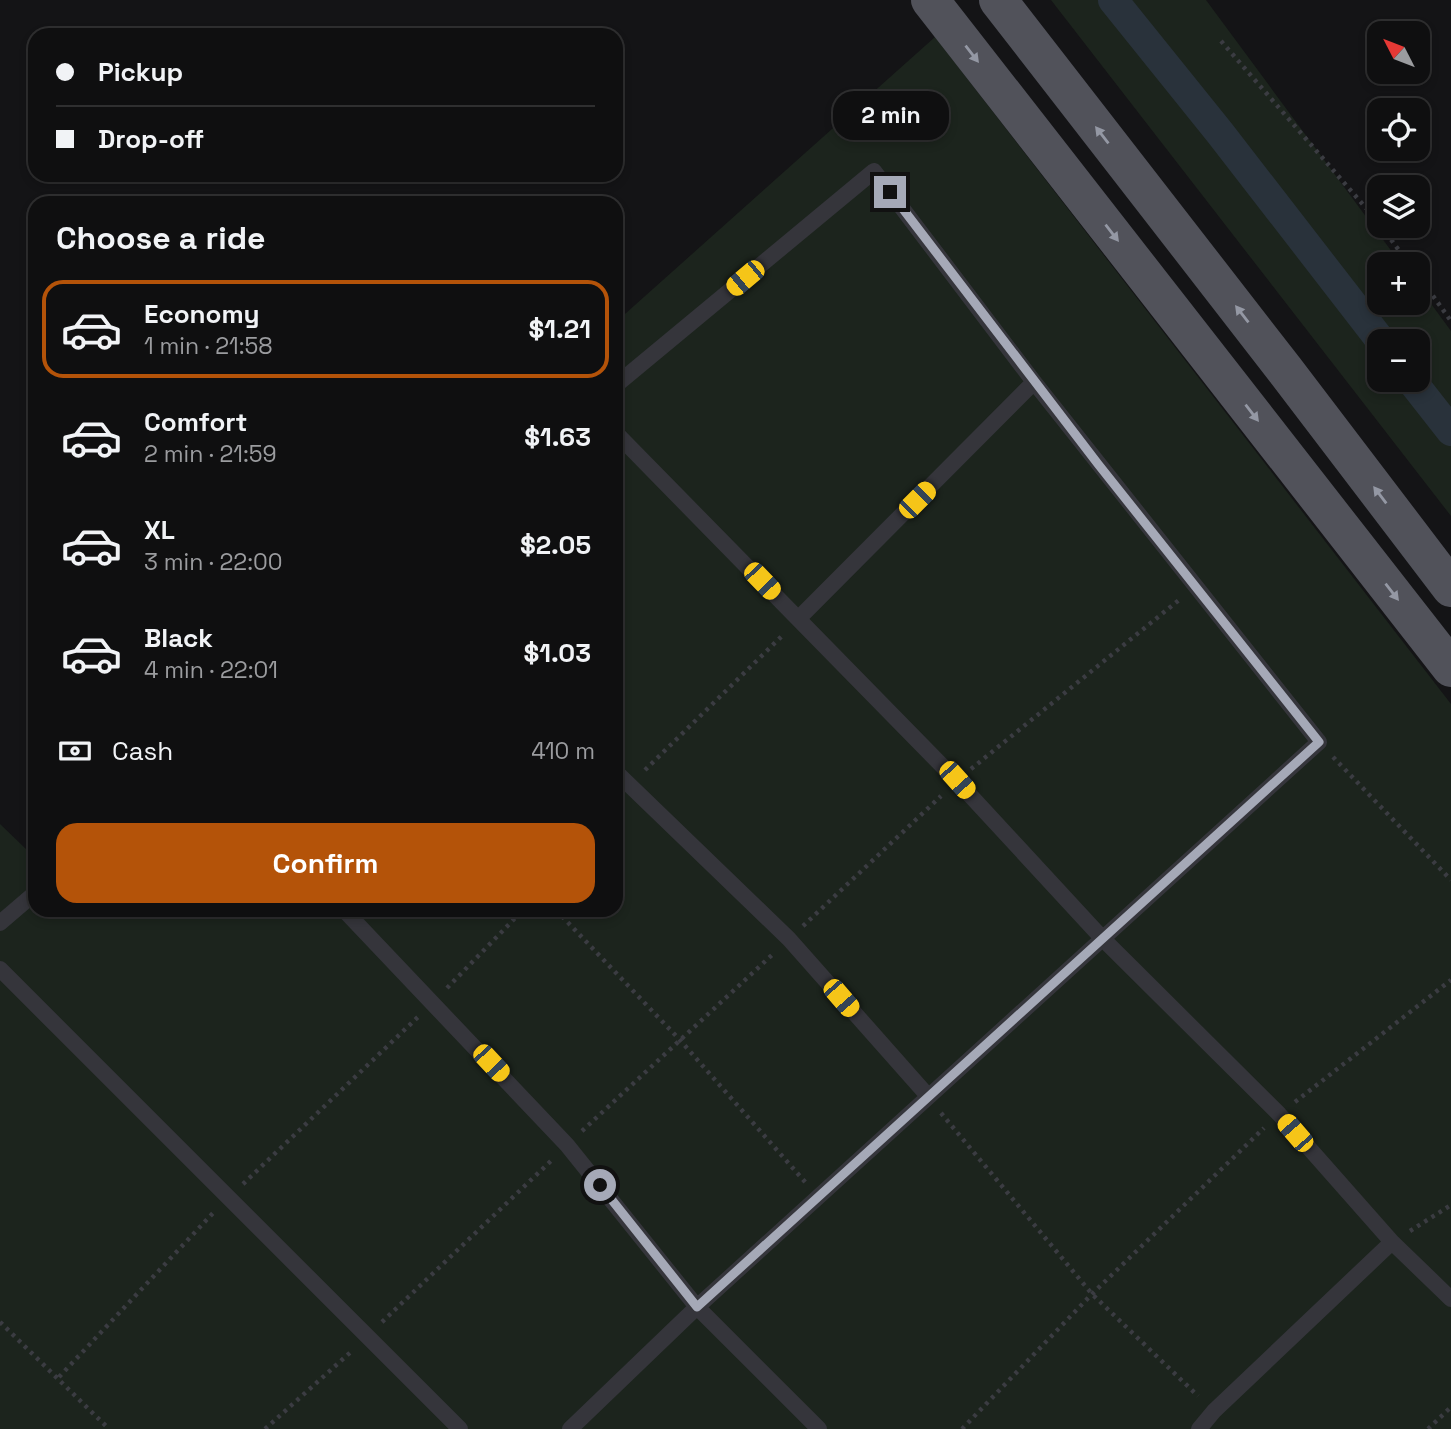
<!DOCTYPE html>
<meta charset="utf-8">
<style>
:root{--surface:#0f0f10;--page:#181819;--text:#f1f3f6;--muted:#9b9c9f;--line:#2f2f30;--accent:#b45309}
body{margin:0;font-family:"Space Grotesk",sans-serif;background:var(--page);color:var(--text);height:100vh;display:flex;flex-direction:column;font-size:26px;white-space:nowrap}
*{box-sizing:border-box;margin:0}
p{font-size:23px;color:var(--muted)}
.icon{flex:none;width:38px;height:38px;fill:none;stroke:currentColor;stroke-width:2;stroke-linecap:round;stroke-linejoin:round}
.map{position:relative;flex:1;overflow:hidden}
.panel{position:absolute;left:28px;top:196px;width:595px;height:721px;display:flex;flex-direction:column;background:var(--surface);border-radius:21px;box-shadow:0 4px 10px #0003,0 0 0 2px var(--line)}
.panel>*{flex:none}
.hud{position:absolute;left:28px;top:28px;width:595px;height:154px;border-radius:21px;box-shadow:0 4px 10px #0003,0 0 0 2px var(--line);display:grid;align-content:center;height:154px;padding:0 28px;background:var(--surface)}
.needle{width:46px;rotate:312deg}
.controls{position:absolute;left:1367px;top:21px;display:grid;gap:14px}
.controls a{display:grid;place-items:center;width:63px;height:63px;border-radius:14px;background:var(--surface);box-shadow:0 4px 10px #0003,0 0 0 2px var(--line);font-size:35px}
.end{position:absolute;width:32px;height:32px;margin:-16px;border:9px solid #a5a9b7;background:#111;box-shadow:0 0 0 4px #111}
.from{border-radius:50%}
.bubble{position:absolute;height:49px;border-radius:21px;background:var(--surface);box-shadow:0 4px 10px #0003,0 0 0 2px var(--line);font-size:23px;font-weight:700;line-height:49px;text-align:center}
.car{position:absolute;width:21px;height:42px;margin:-21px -10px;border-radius:9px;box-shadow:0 0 5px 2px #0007;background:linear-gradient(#f5c518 24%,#345 0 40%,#f5c518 0 76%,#345 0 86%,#f5c518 0)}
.hud b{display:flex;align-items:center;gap:24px;height:66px;font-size:26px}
.hud b+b{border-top:2px solid var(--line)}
.hud i{width:18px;height:18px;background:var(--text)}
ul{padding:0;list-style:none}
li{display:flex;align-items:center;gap:21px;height:98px;margin:0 14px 10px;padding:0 14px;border:4px solid transparent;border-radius:21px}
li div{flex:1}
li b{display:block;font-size:26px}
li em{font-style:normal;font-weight:700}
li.active{border-color:var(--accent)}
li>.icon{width:63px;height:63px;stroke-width:1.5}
h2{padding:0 28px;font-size:32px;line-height:84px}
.pay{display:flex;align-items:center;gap:18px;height:77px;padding:0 28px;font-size:26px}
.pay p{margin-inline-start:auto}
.button{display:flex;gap:14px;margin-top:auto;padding:14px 28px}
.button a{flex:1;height:80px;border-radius:21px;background:var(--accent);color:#fff;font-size:28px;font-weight:700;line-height:80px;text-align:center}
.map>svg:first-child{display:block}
.green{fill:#1c241d;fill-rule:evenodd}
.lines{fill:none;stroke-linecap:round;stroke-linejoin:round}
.canal{stroke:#29323b;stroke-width:30}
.path{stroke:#3b3c42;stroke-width:4.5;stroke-dasharray:3.5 5;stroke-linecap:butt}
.lane{stroke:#35353b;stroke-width:16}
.primary{stroke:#51525a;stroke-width:38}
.oneway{fill:#9498a4}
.route{stroke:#a5a9b7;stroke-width:9}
</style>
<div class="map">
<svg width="1451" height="1429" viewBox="0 0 1451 1429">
<rect width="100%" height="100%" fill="#141416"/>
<path class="green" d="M1051,0H1206L1401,264H1379V303H1418V286L1451,331V516ZM1379,341H1418V380H1379Z
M935,37L1451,704V1429H0V824L26,849L35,841V910H616V322Z"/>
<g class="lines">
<path class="canal" d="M1113,0L1220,133L1381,341
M1411,380L1451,431"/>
<path class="path" d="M1221,41L1379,223
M1381,226L1409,264
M1418,275L1451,321
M1333,757L1451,880
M971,769L1179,600
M645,770L784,634
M556,910L679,1039L806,1183
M803,926L941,796
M447,988L523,910
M1295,1102L1451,980
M941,1113L1092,1294L1198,1396
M582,1131L773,954
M243,1184L419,1016
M1410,1231L1451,1205
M0,1322L109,1429
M382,1322L553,1159
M59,1377L214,1212
M265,1429L353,1350
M962,1429L1092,1294L1264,1128
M1428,1429L1451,1407"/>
<path class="lane" d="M616,433L957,781L1102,938L1279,1114L1392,1242L1451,1299
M799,618L1034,382
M616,772L789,939L928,1096
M344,910L567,1145L697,1307L819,1429
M0,923L35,893
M0,969L460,1429
M570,1429L697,1307L1319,742L1034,382L874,171L616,385
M1199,1429L1214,1411L1392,1242"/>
<path class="primary" d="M930,0L1451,668
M998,0L1285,370L1451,588"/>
</g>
<defs><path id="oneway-solid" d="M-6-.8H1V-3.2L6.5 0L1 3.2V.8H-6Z" transform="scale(1.75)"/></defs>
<g class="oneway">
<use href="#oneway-solid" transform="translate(972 54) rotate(52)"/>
<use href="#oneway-solid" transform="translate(1102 135) rotate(-128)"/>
<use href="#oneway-solid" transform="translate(1112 233) rotate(52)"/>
<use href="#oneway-solid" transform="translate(1242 314) rotate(-128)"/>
<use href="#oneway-solid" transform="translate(1252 413) rotate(52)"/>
<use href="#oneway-solid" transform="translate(1380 495) rotate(-127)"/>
<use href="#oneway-solid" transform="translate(1392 592) rotate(52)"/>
</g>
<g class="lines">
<path class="route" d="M600,1185L697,1307L1319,742L1098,464L890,192"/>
</g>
</svg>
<div class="controls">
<a><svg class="needle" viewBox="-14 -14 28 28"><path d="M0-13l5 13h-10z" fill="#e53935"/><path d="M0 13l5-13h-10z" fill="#9b9c9f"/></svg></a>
<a><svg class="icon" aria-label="locate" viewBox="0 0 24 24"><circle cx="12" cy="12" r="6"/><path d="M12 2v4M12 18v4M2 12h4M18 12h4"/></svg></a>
<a><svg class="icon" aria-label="layers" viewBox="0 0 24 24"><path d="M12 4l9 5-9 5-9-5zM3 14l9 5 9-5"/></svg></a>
<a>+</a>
<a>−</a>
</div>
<i class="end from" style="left:600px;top:1185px"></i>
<i class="end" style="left:890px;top:192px"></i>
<div class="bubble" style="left:833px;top:91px;width:116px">2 min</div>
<i class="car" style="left:745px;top:278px;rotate:230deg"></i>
<i class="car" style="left:917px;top:500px;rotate:45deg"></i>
<i class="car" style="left:762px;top:581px;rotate:136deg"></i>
<i class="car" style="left:957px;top:780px;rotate:138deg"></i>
<i class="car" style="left:841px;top:998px;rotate:139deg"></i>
<i class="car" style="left:491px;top:1063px;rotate:137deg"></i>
<i class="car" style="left:1295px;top:1133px;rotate:319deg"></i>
<div class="hud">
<b><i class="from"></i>Pickup</b>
<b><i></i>Drop-off</b>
</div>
<section class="panel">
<h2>Choose a ride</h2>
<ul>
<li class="active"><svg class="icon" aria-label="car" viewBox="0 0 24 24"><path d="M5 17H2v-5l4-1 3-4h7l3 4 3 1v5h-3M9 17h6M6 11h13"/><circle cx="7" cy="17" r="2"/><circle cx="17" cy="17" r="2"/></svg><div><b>Economy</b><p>1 min · 21:58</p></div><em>$1.21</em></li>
<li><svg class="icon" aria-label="car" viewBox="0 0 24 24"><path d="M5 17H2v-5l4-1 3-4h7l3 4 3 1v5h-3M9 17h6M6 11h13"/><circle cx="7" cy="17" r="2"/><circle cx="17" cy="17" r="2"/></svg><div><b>Comfort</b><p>2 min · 21:59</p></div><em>$1.63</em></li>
<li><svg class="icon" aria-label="car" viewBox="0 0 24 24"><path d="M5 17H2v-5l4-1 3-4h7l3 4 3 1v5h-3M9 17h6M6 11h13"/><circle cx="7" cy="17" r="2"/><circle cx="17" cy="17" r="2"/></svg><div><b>XL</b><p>3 min · 22:00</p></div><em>$2.05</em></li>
<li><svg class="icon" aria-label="car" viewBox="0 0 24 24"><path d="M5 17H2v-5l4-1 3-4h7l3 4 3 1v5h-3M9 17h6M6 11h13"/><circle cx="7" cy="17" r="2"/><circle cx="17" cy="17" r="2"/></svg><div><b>Black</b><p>4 min · 22:01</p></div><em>$1.03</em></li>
</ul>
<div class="pay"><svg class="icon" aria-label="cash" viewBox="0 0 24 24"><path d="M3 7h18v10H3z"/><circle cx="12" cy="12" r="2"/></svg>Cash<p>410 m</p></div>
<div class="button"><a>Confirm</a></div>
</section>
</div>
